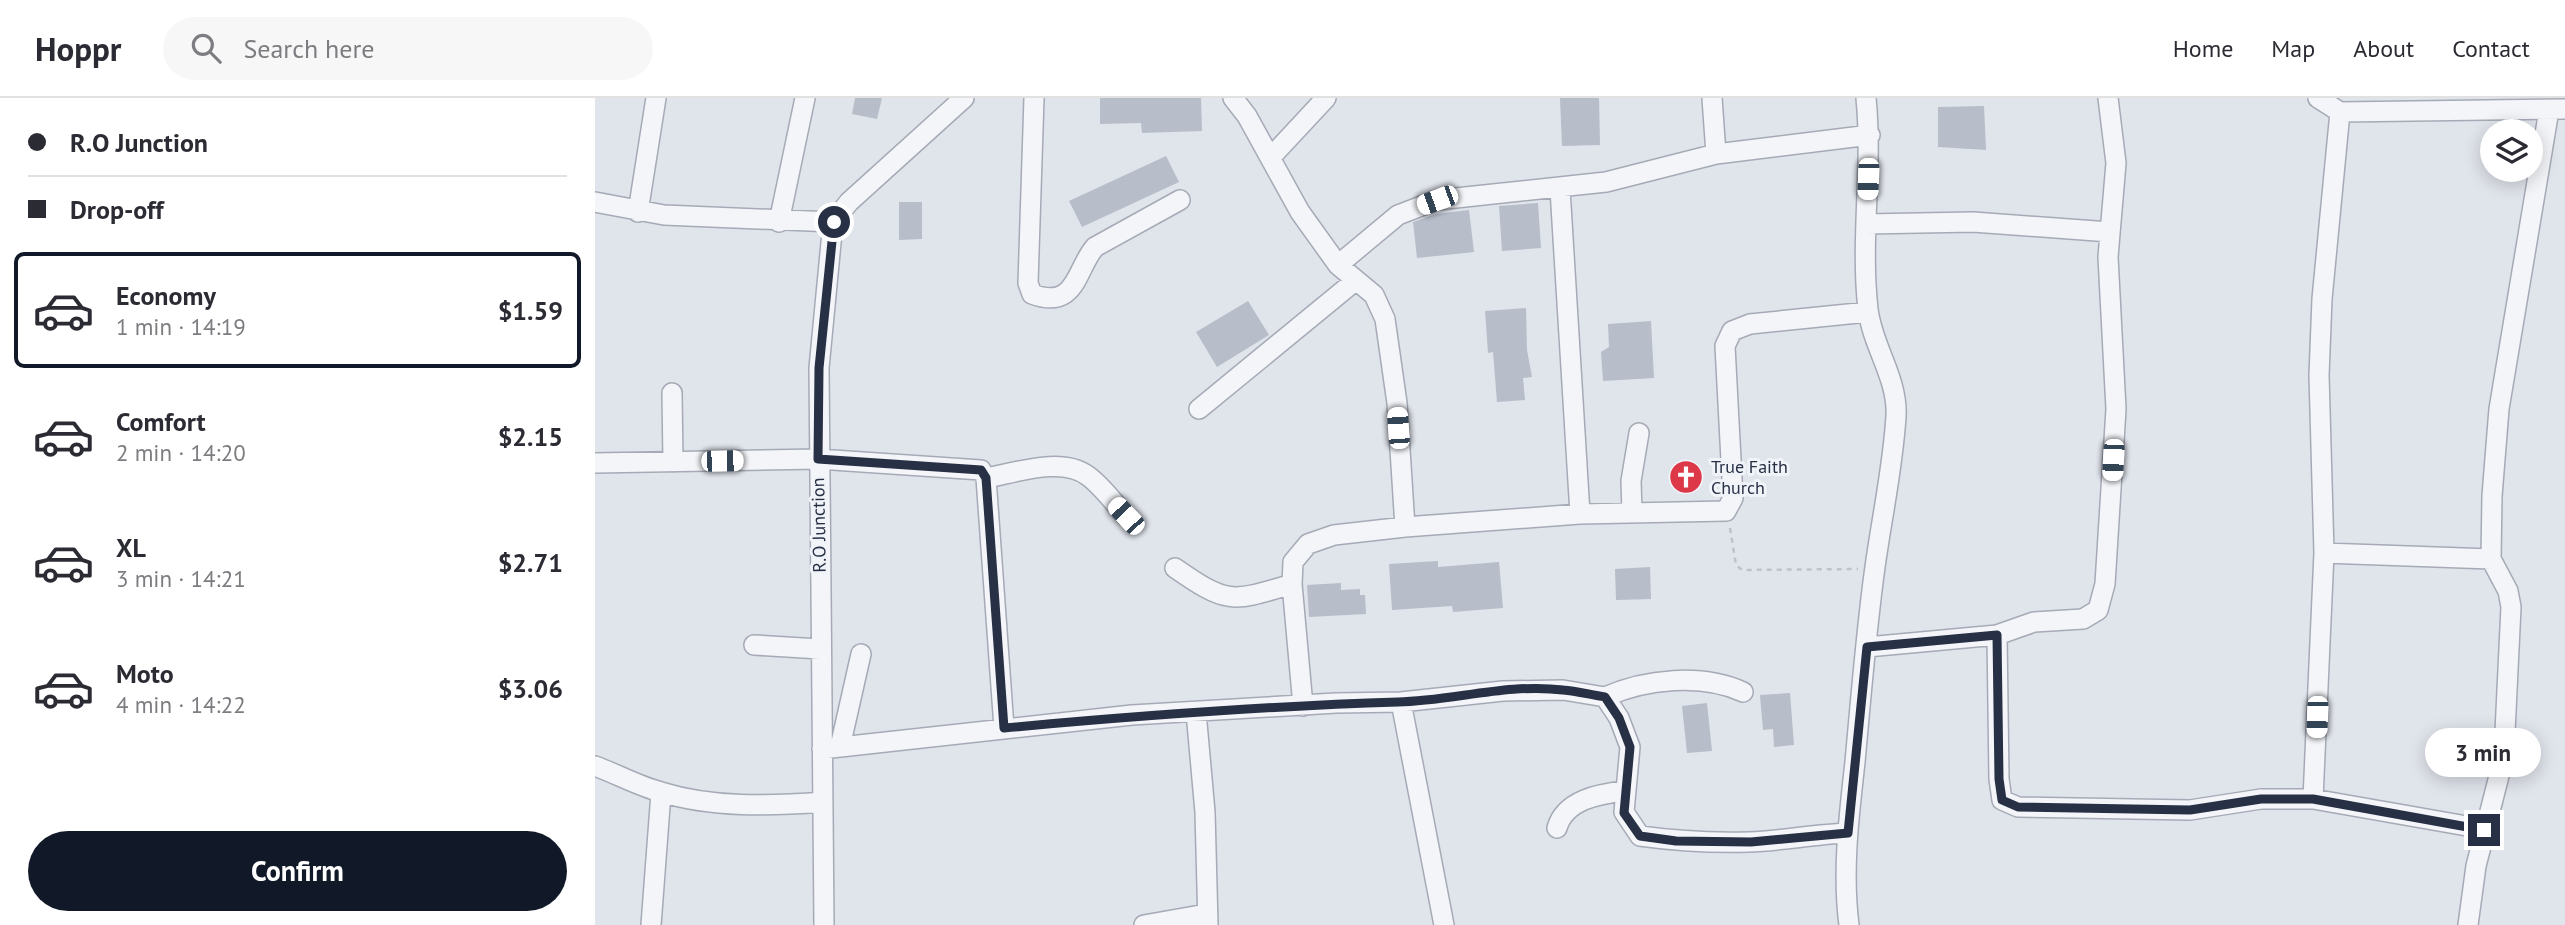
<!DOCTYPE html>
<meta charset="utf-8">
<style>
:root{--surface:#fff;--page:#f7f7f7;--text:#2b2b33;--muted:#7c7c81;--line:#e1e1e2;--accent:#111827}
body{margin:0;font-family:"PT Sans",sans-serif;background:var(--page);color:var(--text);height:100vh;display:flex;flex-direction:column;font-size:26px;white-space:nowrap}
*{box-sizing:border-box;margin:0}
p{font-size:23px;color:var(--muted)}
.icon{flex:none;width:38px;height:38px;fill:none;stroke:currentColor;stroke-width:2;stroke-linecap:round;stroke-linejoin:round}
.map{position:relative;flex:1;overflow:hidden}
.details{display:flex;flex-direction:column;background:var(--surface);width:595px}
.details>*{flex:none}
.top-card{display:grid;align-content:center;height:154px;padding:0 28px;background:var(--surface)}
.fabs{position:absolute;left:1885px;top:21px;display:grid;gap:14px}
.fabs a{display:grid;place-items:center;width:63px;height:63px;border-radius:50%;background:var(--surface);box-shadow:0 4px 18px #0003;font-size:35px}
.end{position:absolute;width:32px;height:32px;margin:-16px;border:9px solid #273045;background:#fff;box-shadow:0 0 0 4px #fff}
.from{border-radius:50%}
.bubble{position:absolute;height:49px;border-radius:24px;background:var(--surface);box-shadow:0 4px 18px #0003;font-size:23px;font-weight:800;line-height:49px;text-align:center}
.car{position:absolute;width:21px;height:42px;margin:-21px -10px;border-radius:9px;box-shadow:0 0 5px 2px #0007;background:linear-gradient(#fff 24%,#345 0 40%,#fff 0 76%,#345 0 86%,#fff 0)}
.top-card b{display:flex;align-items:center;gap:24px;height:66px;font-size:26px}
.top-card b+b{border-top:2px solid var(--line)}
.top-card i{width:18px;height:18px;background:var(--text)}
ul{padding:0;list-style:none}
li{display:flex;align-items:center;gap:21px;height:116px;margin:0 14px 10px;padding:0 14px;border:4px solid transparent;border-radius:10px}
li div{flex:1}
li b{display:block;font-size:26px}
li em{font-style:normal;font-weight:800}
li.selected{border-color:var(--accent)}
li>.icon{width:63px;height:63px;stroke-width:1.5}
.primary-button{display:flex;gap:14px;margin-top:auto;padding:14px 28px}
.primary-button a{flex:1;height:80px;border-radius:42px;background:var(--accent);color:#fff;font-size:28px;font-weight:800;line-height:80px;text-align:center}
header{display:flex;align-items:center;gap:42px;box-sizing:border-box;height:98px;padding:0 35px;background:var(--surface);border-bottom:2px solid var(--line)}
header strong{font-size:33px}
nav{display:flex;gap:38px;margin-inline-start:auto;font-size:24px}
.search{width:490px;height:63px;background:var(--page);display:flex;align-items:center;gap:18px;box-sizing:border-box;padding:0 24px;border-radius:38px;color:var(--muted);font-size:26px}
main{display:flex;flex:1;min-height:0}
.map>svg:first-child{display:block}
.building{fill:#b7bdc9}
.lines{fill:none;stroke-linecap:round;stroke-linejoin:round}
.minor-casing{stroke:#a5aab6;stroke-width:22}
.path{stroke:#bfc2ca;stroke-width:2.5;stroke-dasharray:5 5;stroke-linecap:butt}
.minor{stroke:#f4f5f9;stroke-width:19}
.route{stroke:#273045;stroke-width:9}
.labels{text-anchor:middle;stroke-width:6;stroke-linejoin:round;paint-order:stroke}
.poi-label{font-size:18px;fill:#273045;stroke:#f0f3f8;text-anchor:start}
.street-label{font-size:18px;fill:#273045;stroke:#f0f3f8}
</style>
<header>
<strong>Hoppr</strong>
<div class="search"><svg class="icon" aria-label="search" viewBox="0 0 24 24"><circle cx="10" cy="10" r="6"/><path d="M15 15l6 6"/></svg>Search here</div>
<nav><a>Home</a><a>Map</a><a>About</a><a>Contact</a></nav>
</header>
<main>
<section class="details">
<div class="top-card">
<b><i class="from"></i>R.O Junction</b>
<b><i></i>Drop-off</b>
</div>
<ul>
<li class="selected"><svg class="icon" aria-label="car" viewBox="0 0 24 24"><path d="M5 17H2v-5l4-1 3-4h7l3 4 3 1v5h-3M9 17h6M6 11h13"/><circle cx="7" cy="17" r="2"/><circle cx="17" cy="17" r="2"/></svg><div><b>Economy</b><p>1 min · 14:19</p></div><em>$1.59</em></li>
<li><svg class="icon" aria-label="car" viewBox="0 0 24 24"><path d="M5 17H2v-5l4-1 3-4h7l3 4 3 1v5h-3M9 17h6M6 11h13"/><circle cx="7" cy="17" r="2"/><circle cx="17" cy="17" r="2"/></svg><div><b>Comfort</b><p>2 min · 14:20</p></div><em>$2.15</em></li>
<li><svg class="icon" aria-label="car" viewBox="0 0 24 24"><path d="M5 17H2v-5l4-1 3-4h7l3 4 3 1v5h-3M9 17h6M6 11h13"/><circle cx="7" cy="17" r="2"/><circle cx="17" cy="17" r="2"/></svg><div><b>XL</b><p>3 min · 14:21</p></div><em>$2.71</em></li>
<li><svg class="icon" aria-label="car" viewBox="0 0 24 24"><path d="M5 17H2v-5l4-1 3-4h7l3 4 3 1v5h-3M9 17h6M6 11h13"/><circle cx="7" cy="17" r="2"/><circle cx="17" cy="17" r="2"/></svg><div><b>Moto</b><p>4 min · 14:22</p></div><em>$3.06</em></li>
</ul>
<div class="primary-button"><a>Confirm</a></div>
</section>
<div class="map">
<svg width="1970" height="827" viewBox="0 0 1970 827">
<rect width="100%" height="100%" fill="#e0e4eb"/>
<path class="building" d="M260,0H287L282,21L257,16Z
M505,0H606L607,33L547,35L546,25L505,26Z
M965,0H1004L1005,47L967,48Z
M1389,8L1391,52L1343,49V9Z
M571,58L584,84L487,129L474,103Z
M304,104H327V141L304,142Z
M943,105L946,150L907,153L904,108Z
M874,112L879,154L822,160L818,124L841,116Z
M653,203L674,237L622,269L601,234Z
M931,210L932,252L937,279L928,280L930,302L902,304L898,254L893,255L890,213Z
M1056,223L1059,280L1008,283L1006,254L1014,249L1013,226Z
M843,463V469L904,464L908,510L858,514L857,508L797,512L794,466Z
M1055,469L1056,501L1021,502L1020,471Z
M746,485V492L765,491V497H770L771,516L714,519L712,487Z
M1195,595L1199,647L1179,649L1178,631L1168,632L1165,597Z
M1112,605L1117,653L1092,655L1087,608Z"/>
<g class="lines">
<g class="minor-casing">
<path id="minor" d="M439,0L433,185L437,196C482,213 481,170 500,149L585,102
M638,0L652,18L705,114L743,167L779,197L790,221L802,305L810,429
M1117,0L1121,56
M1723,0L1745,14L1970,11
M676,59L731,0
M965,91L985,416
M0,104L69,117L238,124
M43,114L61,0
M184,124L210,0
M1271,126L1378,124L1515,134
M743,167L803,117L842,102L1011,84L1121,56L1275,37
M77,295L78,364
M604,311L760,183
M0,365L223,361L386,372L391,380L409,630
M391,380C420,375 467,358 493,378C507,388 519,405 531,418
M1037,415L1036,383L1044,335
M1729,455L1896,461
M580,470C633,507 637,504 697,486
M1402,537L1404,681L1407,702L1423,709L1595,712L1666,701H1718L1889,731
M159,547L225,551
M1272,549L1402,537L1439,524L1488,521L1503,512L1510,486L1521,311L1513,159L1521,65L1513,0
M1010,599C1050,581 1107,575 1148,594
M806,604L849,827
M708,608L697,486L698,464L713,446L739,437L810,429L985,416L1131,413L1138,400L1130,248L1137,233L1155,226L1273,214
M601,614L610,714L613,827
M245,649L266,556
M227,651L537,617L741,605L806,604L908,593L968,592L1010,599L1024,620L1035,649L1029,714L1045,738C1081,743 1118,745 1154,744C1187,743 1220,736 1253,735
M0,668C22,676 43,688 66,694C117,710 175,708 228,704
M1718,701L1729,455L1724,277L1727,201L1745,14
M962,730C970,702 1003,696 1030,693
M56,827L66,695
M229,827L224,270L238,124L254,104L369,0
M549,827L611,816
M1254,827C1247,773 1254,718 1260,664C1266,599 1271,534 1280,469C1287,418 1298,369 1301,318C1303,280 1277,248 1273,211C1265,141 1278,70 1271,0
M1873,827L1881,768L1905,674L1910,634L1916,509L1913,493L1896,461L1897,398L1904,311L1954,12"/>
</g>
<path class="path" d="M1135,430L1141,467L1147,472L1263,471"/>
<use href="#minor" class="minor"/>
</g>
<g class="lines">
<path class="route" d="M239,124L224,270L223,361L386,372L391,380L409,630C540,618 671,608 803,604C857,603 913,585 968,592C982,593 996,597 1010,599L1024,620L1035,649L1029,715L1045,738L1081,743L1156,744L1253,735L1272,549L1402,537L1404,681L1407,702L1423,709L1595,712L1666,701H1718L1889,732"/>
</g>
<defs>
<g id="church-disc" transform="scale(1.75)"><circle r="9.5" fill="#dd3848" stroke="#f0f3f8"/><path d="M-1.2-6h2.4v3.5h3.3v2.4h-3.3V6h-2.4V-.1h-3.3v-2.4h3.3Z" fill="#fff"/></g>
</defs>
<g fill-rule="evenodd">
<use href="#church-disc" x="1091" y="379"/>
</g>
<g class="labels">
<g class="poi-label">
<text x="1116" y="375">True Faith<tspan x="1116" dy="21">Church</tspan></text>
</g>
<g class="street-label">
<text transform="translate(224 427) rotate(-91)" y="6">R.O Junction</text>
</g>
</g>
</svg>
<div class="fabs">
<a><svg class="icon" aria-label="layers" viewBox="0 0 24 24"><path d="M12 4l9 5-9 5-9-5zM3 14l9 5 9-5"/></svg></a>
</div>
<i class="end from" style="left:239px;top:124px"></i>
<i class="end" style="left:1889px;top:732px"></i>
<div class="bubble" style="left:1830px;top:630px;width:116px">3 min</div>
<i class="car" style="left:1273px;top:81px;rotate:182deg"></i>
<i class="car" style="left:842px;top:102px;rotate:250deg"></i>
<i class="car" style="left:803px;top:330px;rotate:356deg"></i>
<i class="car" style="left:1518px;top:362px;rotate:183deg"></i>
<i class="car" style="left:127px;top:363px;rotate:89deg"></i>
<i class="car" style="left:531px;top:418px;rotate:317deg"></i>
<i class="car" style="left:1722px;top:619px;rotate:182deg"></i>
</div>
</main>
